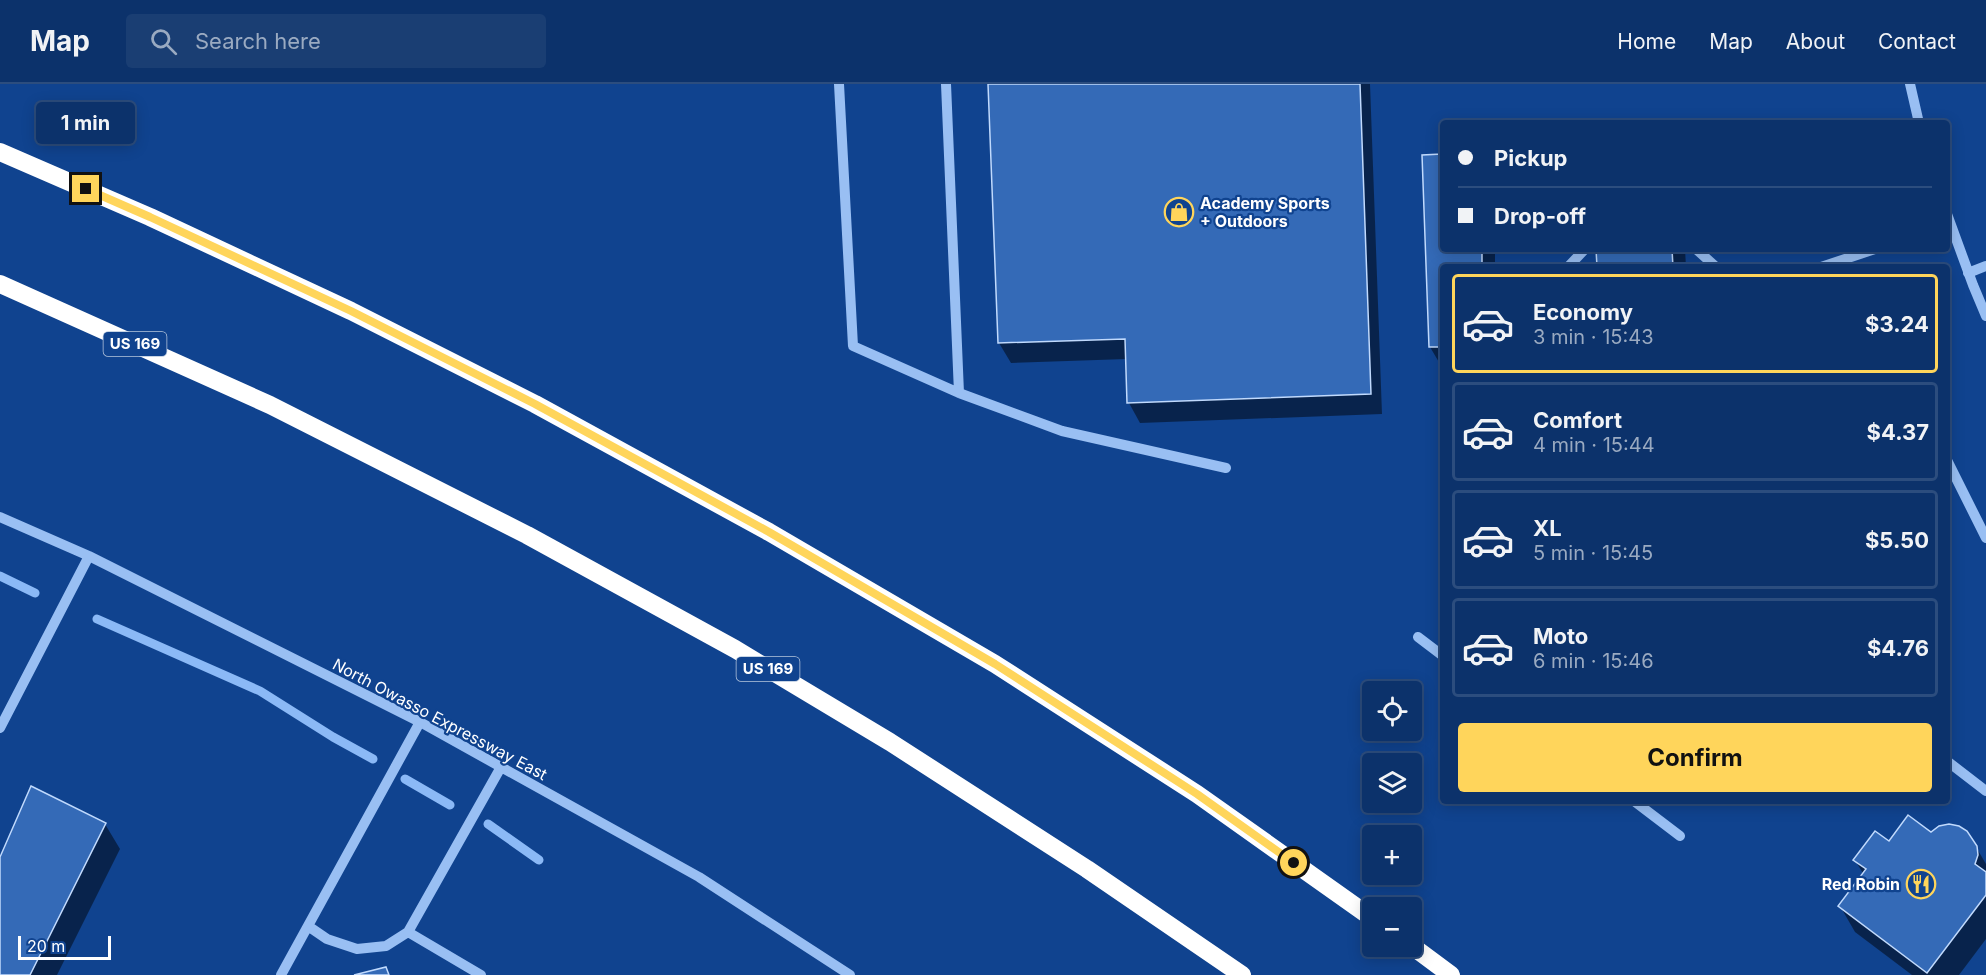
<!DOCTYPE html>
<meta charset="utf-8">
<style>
:root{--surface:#0c326b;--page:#1a3e73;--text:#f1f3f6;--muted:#9aaac1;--line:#2c4d7e;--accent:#ffd55b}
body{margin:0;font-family:Inter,sans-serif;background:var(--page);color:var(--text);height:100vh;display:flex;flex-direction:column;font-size:22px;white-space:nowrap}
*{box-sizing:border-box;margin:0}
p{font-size:20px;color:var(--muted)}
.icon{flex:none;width:33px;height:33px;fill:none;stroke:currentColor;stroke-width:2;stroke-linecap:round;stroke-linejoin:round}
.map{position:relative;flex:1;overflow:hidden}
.drawer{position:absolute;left:1440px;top:180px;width:510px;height:540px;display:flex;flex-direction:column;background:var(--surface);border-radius:6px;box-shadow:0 3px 15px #0003,0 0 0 2px var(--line)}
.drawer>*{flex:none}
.banner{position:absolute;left:1440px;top:36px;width:510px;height:132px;border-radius:6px;box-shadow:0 3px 15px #0003,0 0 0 2px var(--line);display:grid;align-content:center;height:132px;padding:0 18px;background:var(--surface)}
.buttons{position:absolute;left:1362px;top:597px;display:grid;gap:12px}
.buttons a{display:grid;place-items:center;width:60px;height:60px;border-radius:6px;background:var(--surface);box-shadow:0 3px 15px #0003,0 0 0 2px var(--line);font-size:30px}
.scale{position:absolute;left:18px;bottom:15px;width:93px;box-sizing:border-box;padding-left:6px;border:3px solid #fff;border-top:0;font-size:16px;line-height:21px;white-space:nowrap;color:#fff;-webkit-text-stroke:4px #10438f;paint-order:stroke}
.end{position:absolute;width:27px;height:27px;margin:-14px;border:8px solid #ffd55b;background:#111;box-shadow:0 0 0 3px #111}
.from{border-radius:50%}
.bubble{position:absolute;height:42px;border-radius:6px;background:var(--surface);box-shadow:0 3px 15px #0003,0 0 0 2px var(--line);font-size:20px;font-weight:700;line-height:42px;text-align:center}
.banner b{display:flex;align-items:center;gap:21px;height:57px;font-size:22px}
.banner b+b{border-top:2px solid var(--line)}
.banner i{width:15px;height:15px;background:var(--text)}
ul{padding:10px 0 0;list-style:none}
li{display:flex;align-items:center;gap:18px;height:99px;margin:0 12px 9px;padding:0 6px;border:3px solid var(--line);border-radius:6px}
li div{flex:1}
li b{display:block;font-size:22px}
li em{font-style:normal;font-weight:700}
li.on{border-color:var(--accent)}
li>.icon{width:54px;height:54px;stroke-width:1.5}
.primary-button{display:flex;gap:12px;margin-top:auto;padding:12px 18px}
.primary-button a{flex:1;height:69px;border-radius:6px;background:var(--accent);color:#111;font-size:24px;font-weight:700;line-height:69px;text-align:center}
header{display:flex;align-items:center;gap:36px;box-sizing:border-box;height:84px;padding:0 30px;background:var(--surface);border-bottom:2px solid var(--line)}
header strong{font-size:28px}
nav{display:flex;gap:33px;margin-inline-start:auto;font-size:21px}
.search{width:420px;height:54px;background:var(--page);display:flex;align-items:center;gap:15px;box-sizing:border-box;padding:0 21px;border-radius:6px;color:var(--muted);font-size:22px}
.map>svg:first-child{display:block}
.shadow{fill:#0007}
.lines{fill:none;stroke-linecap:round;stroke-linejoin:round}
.stream{stroke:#8bb9f6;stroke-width:9}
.building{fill:#346ab7;stroke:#c1dafd;stroke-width:1.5}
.minor{stroke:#99bff3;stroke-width:10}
.highway{stroke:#fff;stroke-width:18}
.route{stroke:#ffd55b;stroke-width:8}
.labels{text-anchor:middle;stroke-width:4.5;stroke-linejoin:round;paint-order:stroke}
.shield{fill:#10438f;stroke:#b7c7dd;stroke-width:1.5}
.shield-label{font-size:15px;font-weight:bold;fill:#fff}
.poi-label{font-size:16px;font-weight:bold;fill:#fff;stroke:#10438f;text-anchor:start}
.street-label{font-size:16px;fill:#fff;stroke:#10438f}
</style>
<header>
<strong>Map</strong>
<div class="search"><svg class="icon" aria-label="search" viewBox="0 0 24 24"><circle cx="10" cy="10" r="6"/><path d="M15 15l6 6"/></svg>Search here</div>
<nav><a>Home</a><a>Map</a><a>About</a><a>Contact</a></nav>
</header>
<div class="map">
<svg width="1986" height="891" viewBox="0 0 1986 891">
<rect width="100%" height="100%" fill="#10438f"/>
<path class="shadow" d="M990,0H1370L1382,330L1140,339L1129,319L1127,275L1011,279L999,259Z
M1443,72V165H1495V183H1443V285L1430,263Z
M1598,165H1685L1686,183H1598Z
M105,740L120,765L57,891H0V777Z
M1931,749L1976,763L1986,780V855L1959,891H1912L1855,848L1840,822L1864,791L1855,776L1890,759Z"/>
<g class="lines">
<path class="stream" d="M0,492L35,509
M97,535L260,607L333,653L373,675
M405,695L450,721
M488,740L539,776"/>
</g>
<path class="building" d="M988,0H1360L1371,310L1127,319L1125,255L998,259Z
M1441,52H1443V165H1482V183H1443V263H1429L1422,71L1442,70Z
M1596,165H1672L1673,183H1597Z
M31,702L106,739L30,891H0V773Z
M1908,731L1931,748L1939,742L1949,740L1959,742L1967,747L1977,762L1978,771L1975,780L1986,788V811L1927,889L1838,822L1866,785L1853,776L1875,747L1889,757Z
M386,883L389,891H354Z"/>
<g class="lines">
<path class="minor" d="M839,0L853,262L959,309L1062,347L1226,384
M946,0L959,309
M1910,0L1919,39
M1947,130L1973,201L1986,232
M1696,165L1716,183
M1568,183L1585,165
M1821,183L1875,165
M1968,189L1986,182
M1947,376L1986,454
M0,433L89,472L420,638L699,793L850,891
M1418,553L1443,572
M0,644L89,472
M1947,677L1986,707
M1634,717L1680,752
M308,842L327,855L357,865L386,862L408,848L501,683
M408,848L481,891
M281,891L420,638"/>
<path class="highway" d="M0,68L150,133L351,227L535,320L769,448L995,580L1197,710L1372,834
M0,200L270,321L527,451L735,565L890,658L1087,785L1242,891
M1412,862L1451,891"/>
</g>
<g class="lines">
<path class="route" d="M86,105L150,133L351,227L535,320L769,448L995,580L1197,710L1294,779"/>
</g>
<defs>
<g id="shop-ring" transform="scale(1.5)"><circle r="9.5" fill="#10438f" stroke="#ffd55b" stroke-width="1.5"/><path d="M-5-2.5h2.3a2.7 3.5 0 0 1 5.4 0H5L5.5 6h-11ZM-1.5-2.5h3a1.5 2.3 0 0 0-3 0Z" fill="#ffd55b"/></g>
<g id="restaurant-ring" transform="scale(1.5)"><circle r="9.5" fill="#10438f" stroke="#ffd55b" stroke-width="1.5"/><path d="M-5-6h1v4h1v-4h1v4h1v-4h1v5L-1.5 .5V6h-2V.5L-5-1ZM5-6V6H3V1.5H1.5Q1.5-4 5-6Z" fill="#ffd55b"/></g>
</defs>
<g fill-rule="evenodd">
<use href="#shop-ring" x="1179" y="128"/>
<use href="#restaurant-ring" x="1921" y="800"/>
</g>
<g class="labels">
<g class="shield">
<rect x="103.5" y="248" width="63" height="24" rx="4.5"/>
<rect x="736.5" y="573" width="63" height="24" rx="4.5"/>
</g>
<g class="shield-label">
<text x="135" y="265">US 169</text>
<text x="768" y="590">US 169</text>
</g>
<g class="poi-label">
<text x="1200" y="125">Academy Sports<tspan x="1200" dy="18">+ Outdoors</tspan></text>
<text x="1900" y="806" text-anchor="end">Red Robin</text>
</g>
<g class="street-label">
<text transform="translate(440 635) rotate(28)" y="6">North Owasso Expressway East</text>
</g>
</g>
</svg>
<div class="buttons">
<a><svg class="icon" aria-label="locate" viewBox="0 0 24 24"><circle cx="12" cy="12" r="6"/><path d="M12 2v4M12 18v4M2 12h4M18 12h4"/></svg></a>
<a><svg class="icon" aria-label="layers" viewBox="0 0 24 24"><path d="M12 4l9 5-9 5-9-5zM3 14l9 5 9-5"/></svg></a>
<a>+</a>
<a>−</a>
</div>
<div class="scale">20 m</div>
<i class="end from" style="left:1294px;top:779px"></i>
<i class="end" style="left:86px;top:105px"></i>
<div class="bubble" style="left:36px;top:18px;width:99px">1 min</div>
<div class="banner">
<b><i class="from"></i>Pickup</b>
<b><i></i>Drop-off</b>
</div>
<section class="drawer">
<ul>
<li class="on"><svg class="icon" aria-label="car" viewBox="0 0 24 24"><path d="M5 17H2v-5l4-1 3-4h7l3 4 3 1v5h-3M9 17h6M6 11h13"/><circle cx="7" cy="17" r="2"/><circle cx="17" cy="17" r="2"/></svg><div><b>Economy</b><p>3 min · 15:43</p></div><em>$3.24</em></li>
<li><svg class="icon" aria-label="car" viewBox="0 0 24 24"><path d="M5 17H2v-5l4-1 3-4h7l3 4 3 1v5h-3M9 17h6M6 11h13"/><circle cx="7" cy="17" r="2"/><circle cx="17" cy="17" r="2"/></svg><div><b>Comfort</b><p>4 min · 15:44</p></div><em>$4.37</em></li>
<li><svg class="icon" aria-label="car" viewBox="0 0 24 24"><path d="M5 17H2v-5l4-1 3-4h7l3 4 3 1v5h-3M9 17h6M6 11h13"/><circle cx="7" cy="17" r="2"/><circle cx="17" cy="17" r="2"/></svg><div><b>XL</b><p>5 min · 15:45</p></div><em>$5.50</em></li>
<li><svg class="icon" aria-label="car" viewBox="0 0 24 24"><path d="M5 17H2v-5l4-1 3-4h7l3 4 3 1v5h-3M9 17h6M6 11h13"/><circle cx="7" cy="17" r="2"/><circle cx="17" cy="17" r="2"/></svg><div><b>Moto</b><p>6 min · 15:46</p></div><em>$4.76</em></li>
</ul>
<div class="primary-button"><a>Confirm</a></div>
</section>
</div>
